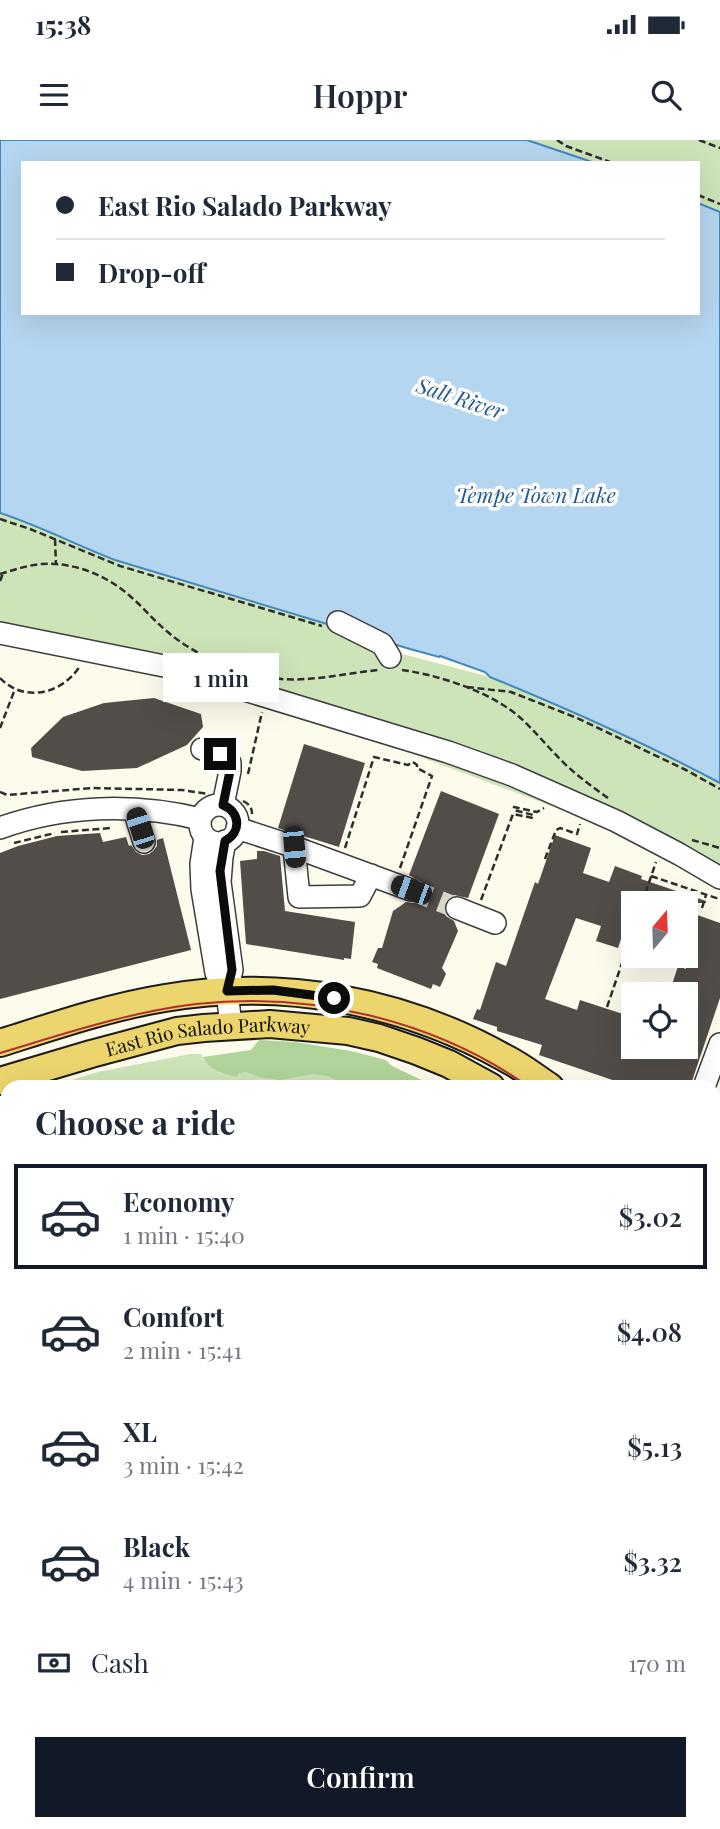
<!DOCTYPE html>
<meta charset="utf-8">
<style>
:root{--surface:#fff;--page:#f6f6f7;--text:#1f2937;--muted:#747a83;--line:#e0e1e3;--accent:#111827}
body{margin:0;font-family:"Playfair Display",serif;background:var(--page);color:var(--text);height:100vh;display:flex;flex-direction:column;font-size:26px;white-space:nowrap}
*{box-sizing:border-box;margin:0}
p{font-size:23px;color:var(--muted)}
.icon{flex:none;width:38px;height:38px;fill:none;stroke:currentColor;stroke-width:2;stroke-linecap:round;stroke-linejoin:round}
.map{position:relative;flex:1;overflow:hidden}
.drawer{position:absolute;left:0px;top:940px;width:721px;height:751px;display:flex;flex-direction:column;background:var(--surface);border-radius:21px 21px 0 0;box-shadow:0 7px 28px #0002}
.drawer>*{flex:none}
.hud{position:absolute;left:21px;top:21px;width:679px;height:154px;border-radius:0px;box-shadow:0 7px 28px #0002;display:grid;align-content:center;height:154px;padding:0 35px;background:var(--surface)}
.needle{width:46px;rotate:19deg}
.controls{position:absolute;left:621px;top:751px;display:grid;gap:14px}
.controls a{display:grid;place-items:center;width:77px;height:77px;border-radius:0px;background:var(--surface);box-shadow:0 7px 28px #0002;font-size:35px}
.end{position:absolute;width:32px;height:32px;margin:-16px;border:9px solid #0b0b0b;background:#fff;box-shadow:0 0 0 4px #fff}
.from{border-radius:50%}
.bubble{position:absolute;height:49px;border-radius:0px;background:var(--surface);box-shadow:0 7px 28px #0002;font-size:23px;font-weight:600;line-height:49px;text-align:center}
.car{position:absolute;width:21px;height:42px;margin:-21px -10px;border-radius:9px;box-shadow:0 0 5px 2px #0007;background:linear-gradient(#222 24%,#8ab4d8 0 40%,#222 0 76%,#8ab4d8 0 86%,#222 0)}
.hud b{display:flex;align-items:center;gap:24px;height:66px;font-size:26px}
.hud b+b{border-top:2px solid var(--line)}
.hud i{width:18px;height:18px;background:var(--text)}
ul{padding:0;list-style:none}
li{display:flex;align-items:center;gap:21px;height:105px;margin:0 14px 10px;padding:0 21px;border:4px solid transparent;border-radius:0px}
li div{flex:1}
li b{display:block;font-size:26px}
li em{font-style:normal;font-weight:600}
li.selected{border-color:var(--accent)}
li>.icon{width:63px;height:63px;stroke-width:1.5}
h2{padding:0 35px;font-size:32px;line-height:84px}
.pay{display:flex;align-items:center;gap:18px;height:77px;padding:0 35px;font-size:26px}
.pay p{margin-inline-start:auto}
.button{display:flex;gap:14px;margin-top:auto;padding:14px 35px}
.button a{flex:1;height:80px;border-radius:0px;background:var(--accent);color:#fff;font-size:28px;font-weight:600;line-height:80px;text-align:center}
.status{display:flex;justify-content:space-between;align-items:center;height:49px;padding:0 35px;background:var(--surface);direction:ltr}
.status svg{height:19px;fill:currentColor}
header{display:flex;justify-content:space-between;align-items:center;height:91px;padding:0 35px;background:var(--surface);font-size:32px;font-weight:600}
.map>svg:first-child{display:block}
.green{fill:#cde4b9}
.forest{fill:#b0d499}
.water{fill:#b5d6f0;stroke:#4287c1;stroke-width:2}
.building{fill:#534d49}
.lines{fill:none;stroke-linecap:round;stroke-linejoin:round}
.minor-tunnel{stroke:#d9d7ca;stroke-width:21;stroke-dasharray:21 10;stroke-linecap:butt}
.minor-casing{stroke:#3e3e3e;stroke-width:24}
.major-casing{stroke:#1c1c1c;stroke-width:30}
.path{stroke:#2d2d2d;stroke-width:2.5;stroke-dasharray:7 3.5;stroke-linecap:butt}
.minor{stroke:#fff;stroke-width:21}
.major{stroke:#ecd56d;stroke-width:26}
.tram{stroke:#af3230;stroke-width:2}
.route{stroke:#0b0b0b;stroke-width:9}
.labels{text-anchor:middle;stroke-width:7;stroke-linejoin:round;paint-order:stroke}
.street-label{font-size:19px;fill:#0b0b0b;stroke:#fff}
.water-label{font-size:21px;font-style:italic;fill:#215991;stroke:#fff}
</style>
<div class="status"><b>15:38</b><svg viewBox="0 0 49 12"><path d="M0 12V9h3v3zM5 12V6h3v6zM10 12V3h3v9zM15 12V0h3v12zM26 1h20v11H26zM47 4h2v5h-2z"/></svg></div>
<header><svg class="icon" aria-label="menu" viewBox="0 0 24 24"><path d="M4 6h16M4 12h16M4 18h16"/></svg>Hoppr<svg class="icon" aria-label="search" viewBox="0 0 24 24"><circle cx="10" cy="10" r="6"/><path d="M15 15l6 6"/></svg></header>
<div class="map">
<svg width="720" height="1689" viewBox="0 0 720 1689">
<rect width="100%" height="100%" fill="#fdfbec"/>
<path class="green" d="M527,0H720V72L698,63V23H595Z
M0,373C40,386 76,405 115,420L335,486L379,508L490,537L562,566L668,615L720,643V735L602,685L410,613L284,574L241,557L157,533L0,498Z
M190,914H201L204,920L427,947H49L98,932Z
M7,959V1684H714V1649L720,1662V1689H0V961Z"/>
<path class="forest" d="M259,900L295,902L351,911L386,920L392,926L436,947H349L328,936L313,934L280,940L259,937L246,932L239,933L237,937C224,933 208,930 203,917L251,910Z"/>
<path class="water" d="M0,0H527L595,23H23V173H698V63L720,72V643C645,603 568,569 490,537L485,532L440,516L439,517L410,509L115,420C76,405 40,386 0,373Z"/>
<path class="building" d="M154,558L201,574L203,587L187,605L137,628L82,631L32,617L31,608L63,577L104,563Z
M304,604L365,623L339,707L278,688Z
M441,651L499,674L468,758L454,755L448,758L445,764L444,771L446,776L454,781L458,791L442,828L446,834L440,847L433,844L431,849L377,828L378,824L372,822L378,808H382L393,771L406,762L413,763L419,760L423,755L424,748L421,742L409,735Z
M100,693L103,702L126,697L129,706L131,705L136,712L142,715L149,714L153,711L157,706V700L163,698L191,810L0,859V713L18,706L57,696Z
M555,695L591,708L583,733L609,742L615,726L642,736L641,739L706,761V763H633L618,808L596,801L601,786L576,778L545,859L577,870L580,860L632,877L629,886L634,888V906H686V854H669L678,826L686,829V771L720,783V858L690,947H633L539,915L542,905L497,891V887L473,879L477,869L480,870L496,822L506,826L535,742L538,744Z
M257,711H264L280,716L285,771L355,782L351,819L344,818V820L246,804L240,721L257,719Z"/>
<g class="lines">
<path class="minor-tunnel" d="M411,750L457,768"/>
<g class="minor-casing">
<path id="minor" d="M338,482L382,504L390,517
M0,493L169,527L448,612L512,635L616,681L679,714L720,738
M202,609L220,614L230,623V631L223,665
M200 684a19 19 0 1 1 38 0a19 19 0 1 1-38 0Z
M134,670L144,702
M0,688C63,665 135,663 200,679
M237,688L283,703L411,750
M205,697L201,724L202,749L216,833L227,851
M225,701L222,717L220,742L232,830L227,851L231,886
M294,707L299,757L360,756L371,735
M457,768L495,783
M704,947L720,904
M714,1085L719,1080"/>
</g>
<g class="major-casing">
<g id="major">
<path d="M0,903C54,886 109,867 165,858C281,838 402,860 505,918C521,926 535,937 550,947"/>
<path id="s1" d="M0,941L91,914L177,891L204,888L270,884L348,891L379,898L417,911L449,924L491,947"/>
<path d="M714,1139L720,1148"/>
<path d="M714,1211L720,1221"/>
</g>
</g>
<path class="path" d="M557,0L566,6L613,23
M699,0L720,8
M698,55L720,64
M0,379L30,389L120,426L322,486
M55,399L56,424
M0,434C14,430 28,425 42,424C74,422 106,435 130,456C144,468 155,482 169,493C184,506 202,515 219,523
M0,441L3,433
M402,530C433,534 477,548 503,565C525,578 541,600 558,617C573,633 590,645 608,658
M266,537C302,544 341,534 378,530
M0,538C25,564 63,553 80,526
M467,547L511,552L577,578L686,630L720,649
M0,588L15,549
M248,634L262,572
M0,652L7,655L92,648L182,650L209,654
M243,661C249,664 252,667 252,674
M61,692L111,688
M692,700L720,708
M14,703L55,693
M345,708L374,617L408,625L412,622
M545,719L556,690L560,688L577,694L580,684
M400,728L432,636L417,628V625L413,622
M651,736L719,759
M481,760L513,674L533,678V675L514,670V667L537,672L544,668
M642,763L656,722
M702,768L706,755
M607,867L634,788
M0,1273L7,1284
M0,1325L7,1303
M0,1395L7,1424
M0,1589L7,1593
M75,1684L78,1689
M311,1684L322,1689
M61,1689L62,1684"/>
<use href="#minor" class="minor"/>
<use href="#major" class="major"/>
<path class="tram" d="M0,913C64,894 129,872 196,864C310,851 435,880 529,947
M714,1161L720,1171"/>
</g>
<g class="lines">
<path class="route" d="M220,614L230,622V631L223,665C240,672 242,692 225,701L220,731L232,830L227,851L273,850L334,858"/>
</g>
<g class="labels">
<g class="street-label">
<text dy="7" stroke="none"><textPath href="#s1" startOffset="214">East Rio Salado Parkway</textPath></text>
</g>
<g class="water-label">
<text transform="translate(460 259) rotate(18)" y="7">Salt River</text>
<text x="536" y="363">Tempe Town Lake</text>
</g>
</g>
</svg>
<div class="controls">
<a><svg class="needle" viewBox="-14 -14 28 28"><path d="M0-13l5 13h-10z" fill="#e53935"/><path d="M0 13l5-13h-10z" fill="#747a83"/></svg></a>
<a><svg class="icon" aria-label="locate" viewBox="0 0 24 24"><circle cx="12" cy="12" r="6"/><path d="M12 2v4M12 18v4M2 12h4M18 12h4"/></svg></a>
</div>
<i class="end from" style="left:334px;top:858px"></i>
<i class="end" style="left:220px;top:614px"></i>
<div class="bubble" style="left:163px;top:513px;width:116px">1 min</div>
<i class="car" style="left:140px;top:688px;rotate:342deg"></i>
<i class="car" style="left:294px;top:707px;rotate:175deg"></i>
<i class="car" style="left:411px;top:750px;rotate:290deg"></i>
<div class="hud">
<b><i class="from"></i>East Rio Salado Parkway</b>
<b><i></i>Drop-off</b>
</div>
<section class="drawer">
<h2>Choose a ride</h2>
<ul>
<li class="selected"><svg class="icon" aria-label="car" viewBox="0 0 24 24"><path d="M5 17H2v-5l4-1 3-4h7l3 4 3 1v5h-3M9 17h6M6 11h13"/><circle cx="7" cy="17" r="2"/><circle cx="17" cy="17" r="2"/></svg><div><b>Economy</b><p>1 min · 15:40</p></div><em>$3.02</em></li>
<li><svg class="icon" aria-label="car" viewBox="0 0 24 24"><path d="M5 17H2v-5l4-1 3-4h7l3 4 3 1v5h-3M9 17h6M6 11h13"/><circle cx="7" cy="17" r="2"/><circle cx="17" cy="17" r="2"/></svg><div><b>Comfort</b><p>2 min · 15:41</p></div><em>$4.08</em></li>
<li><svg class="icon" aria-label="car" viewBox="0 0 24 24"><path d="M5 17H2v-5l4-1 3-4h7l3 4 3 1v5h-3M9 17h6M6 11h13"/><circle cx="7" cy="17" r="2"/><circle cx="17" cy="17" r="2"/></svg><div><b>XL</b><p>3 min · 15:42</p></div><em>$5.13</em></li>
<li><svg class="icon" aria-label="car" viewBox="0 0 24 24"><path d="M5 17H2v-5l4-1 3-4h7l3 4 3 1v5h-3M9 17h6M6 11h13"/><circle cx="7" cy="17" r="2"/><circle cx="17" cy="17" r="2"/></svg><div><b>Black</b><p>4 min · 15:43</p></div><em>$3.32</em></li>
</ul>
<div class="pay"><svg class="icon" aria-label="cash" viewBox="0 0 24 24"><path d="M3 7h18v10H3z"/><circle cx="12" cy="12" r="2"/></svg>Cash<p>170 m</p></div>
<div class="button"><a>Confirm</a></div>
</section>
</div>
